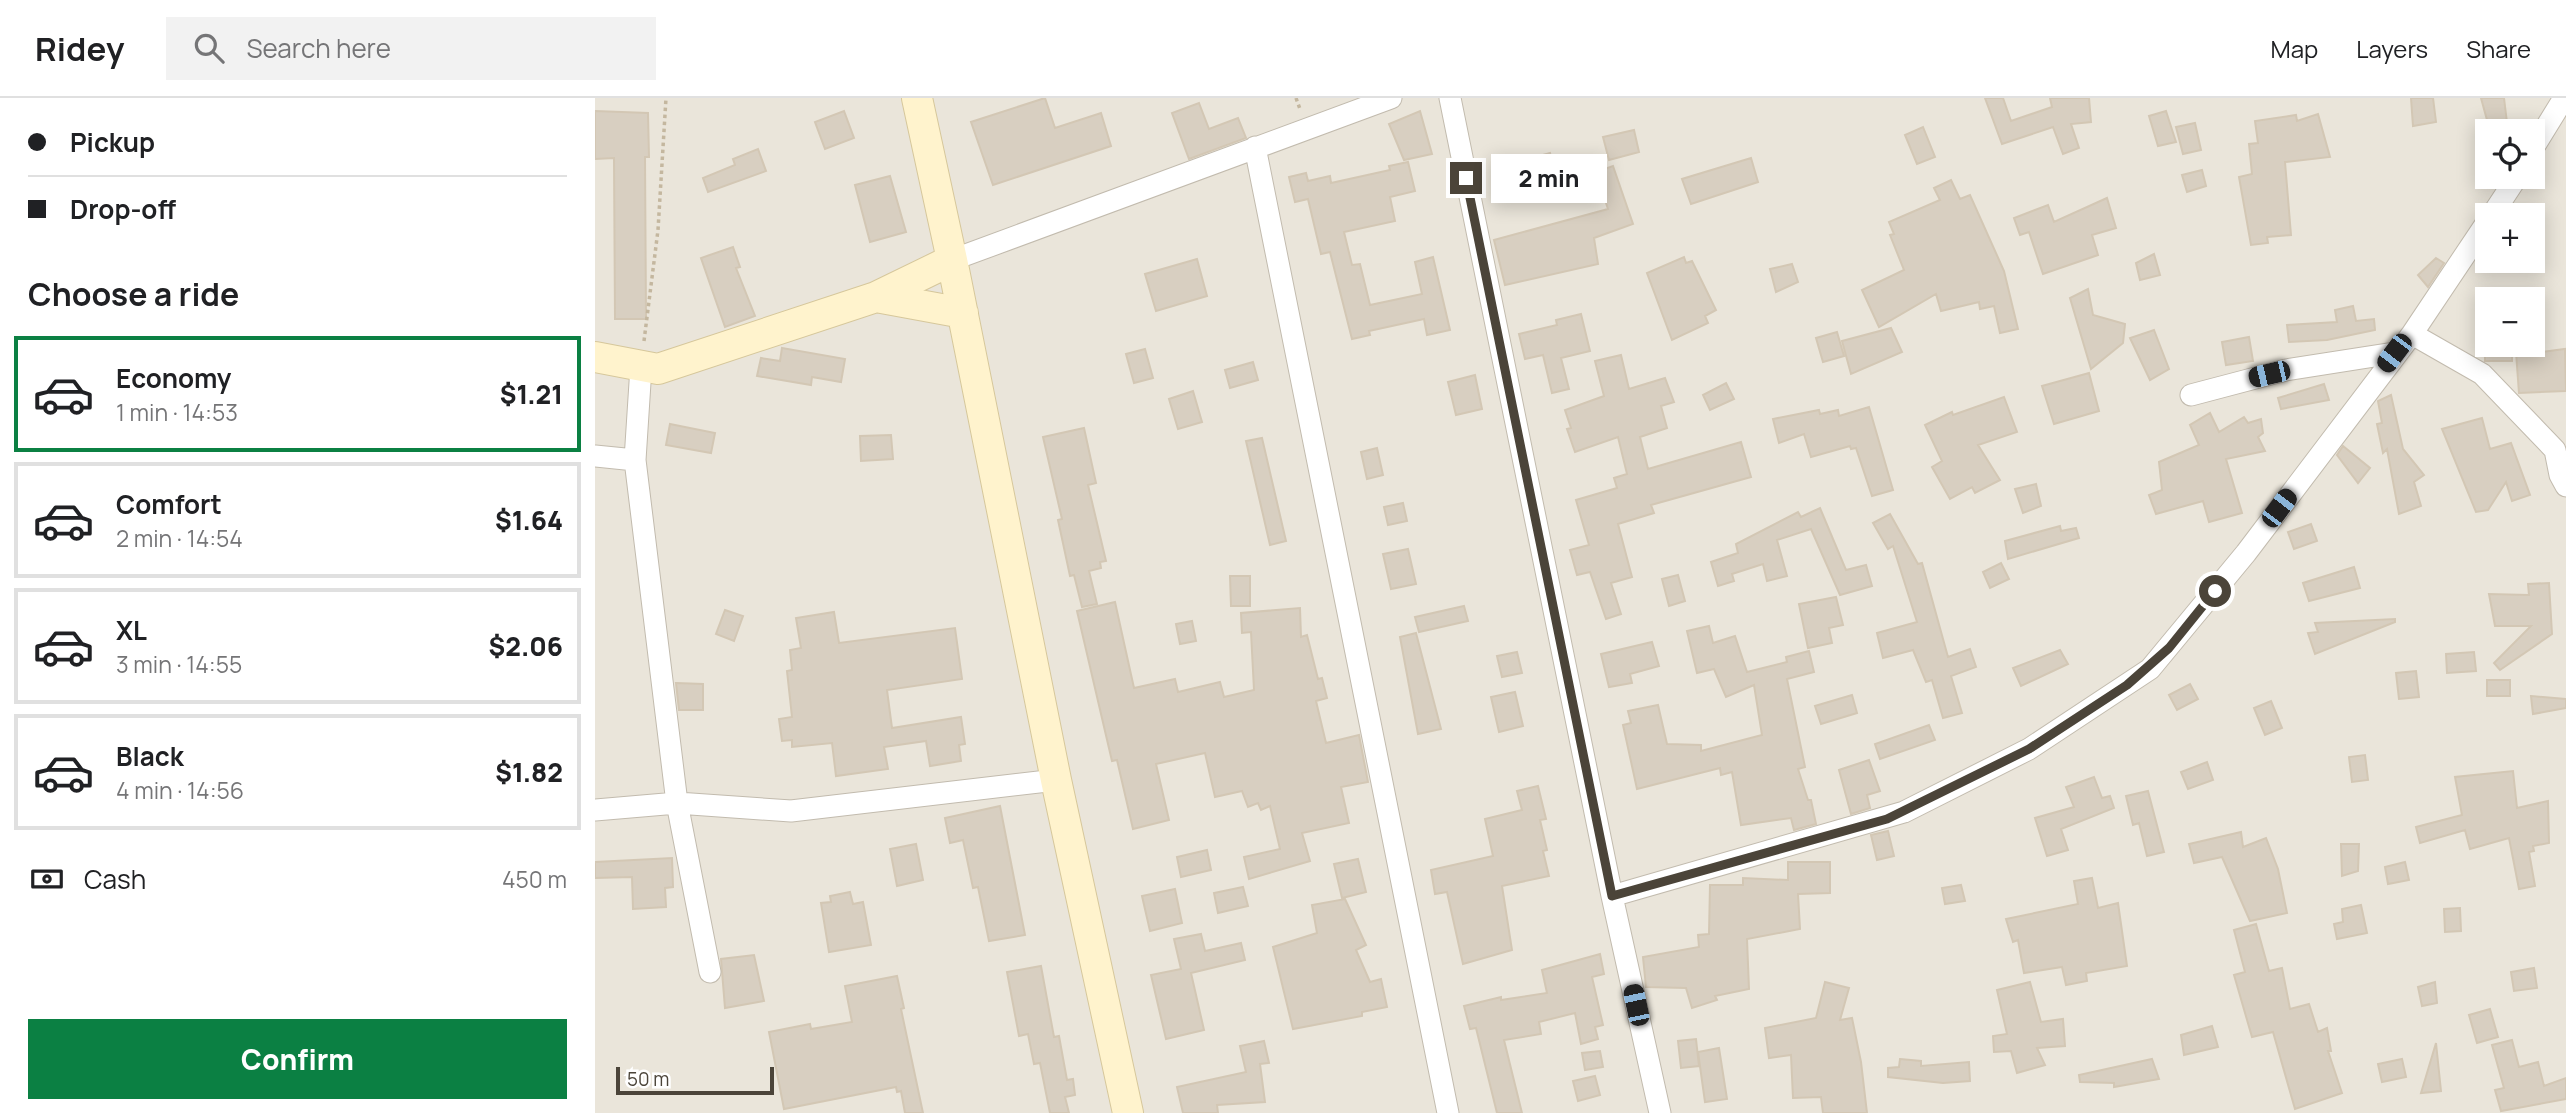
<!DOCTYPE html>
<meta charset="utf-8">
<style>
:root{--surface:#fff;--page:#f2f2f2;--text:#202124;--muted:#757577;--line:#e0e0e0;--accent:#0b8043}
body{margin:0;font-family:Manrope,sans-serif;background:var(--page);color:var(--text);height:100vh;display:flex;flex-direction:column;font-size:26px;white-space:nowrap}
*{box-sizing:border-box;margin:0}
p{font-size:23px;color:var(--muted)}
.icon{flex:none;width:38px;height:38px;fill:none;stroke:currentColor;stroke-width:2;stroke-linecap:round;stroke-linejoin:round}
.map{position:relative;flex:1;overflow:hidden}
.side{display:flex;flex-direction:column;background:var(--surface);width:595px}
.side>*{flex:none}
.hud{display:grid;align-content:center;height:154px;padding:0 28px;background:var(--surface)}
.fabs{position:absolute;left:1880px;top:21px;display:grid;gap:14px}
.fabs a{display:grid;place-items:center;width:70px;height:70px;border-radius:0px;background:var(--surface);box-shadow:0 4px 18px #0003;font-size:35px}
.scale{position:absolute;left:21px;bottom:18px;width:158px;box-sizing:border-box;padding-left:7px;border:4px solid #4b4439;border-top:0;font-size:19px;line-height:24px;white-space:nowrap;color:#4b4439;-webkit-text-stroke:5px #fff;paint-order:stroke}
.end{position:absolute;width:32px;height:32px;margin:-16px;border:9px solid #4b4439;background:#fff;box-shadow:0 0 0 4px #fff}
.from{border-radius:50%}
.bubble{position:absolute;height:49px;border-radius:0px;background:var(--surface);box-shadow:0 4px 18px #0003;font-size:23px;font-weight:800;line-height:49px;text-align:center}
.car{position:absolute;width:21px;height:42px;margin:-21px -10px;border-radius:9px;box-shadow:0 0 5px 2px #0007;background:linear-gradient(#222 24%,#8ab4d8 0 40%,#222 0 76%,#8ab4d8 0 86%,#222 0)}
.hud b{display:flex;align-items:center;gap:24px;height:66px;font-size:26px}
.hud b+b{border-top:2px solid var(--line)}
.hud i{width:18px;height:18px;background:var(--text)}
ul{padding:0;list-style:none}
li{display:flex;align-items:center;gap:21px;height:116px;margin:0 14px 10px;padding:0 14px;border:4px solid var(--line);border-radius:0px}
li div{flex:1}
li b{display:block;font-size:26px}
li em{font-style:normal;font-weight:800}
li.active{border-color:var(--accent)}
li>.icon{width:63px;height:63px;stroke-width:1.5}
h2{padding:0 28px;font-size:32px;line-height:84px}
.pay{display:flex;align-items:center;gap:18px;height:77px;padding:0 28px;font-size:26px}
.pay p{margin-inline-start:auto}
.button{display:flex;gap:14px;margin-top:auto;padding:14px 28px}
.button a{flex:1;height:80px;border-radius:0px;background:var(--accent);color:#fff;font-size:28px;font-weight:800;line-height:80px;text-align:center}
header{display:flex;align-items:center;gap:42px;box-sizing:border-box;height:98px;padding:0 35px;background:var(--surface);border-bottom:2px solid var(--line)}
header strong{font-size:33px}
nav{display:flex;gap:38px;margin-inline-start:auto;font-size:24px}
.search{width:490px;height:63px;background:var(--page);display:flex;align-items:center;gap:18px;box-sizing:border-box;padding:0 24px;border-radius:0px;color:var(--muted);font-size:26px}
main{display:flex;flex:1;min-height:0}
.map>svg:first-child{display:block}
.residential{fill:#eae5da;fill-rule:evenodd}
.building{fill:#d8cfc1;stroke:#d3c7b4;stroke-width:2}
.lines{fill:none;stroke-linecap:round;stroke-linejoin:round}
.street-casing{stroke:#c2bbae;stroke-width:23}
.secondary-casing{stroke:#d6c79b;stroke-width:32}
.path{stroke:#c4b79f;stroke-width:3.5;stroke-dasharray:3.5 3.5;stroke-linecap:butt}
.street{stroke:#fff;stroke-width:21}
.secondary{stroke:#fff3cd;stroke-width:30}
.route{stroke:#4b4439;stroke-width:9}
</style>
<header>
<strong>Ridey</strong>
<div class="search"><svg class="icon" aria-label="search" viewBox="0 0 24 24"><circle cx="10" cy="10" r="6"/><path d="M15 15l6 6"/></svg>Search here</div>
<nav><a>Map</a><a>Layers</a><a>Share</a></nav>
</header>
<main>
<section class="side">
<div class="hud">
<b><i class="from"></i>Pickup</b>
<b><i></i>Drop-off</b>
</div>
<h2>Choose a ride</h2>
<ul>
<li class="active"><svg class="icon" aria-label="car" viewBox="0 0 24 24"><path d="M5 17H2v-5l4-1 3-4h7l3 4 3 1v5h-3M9 17h6M6 11h13"/><circle cx="7" cy="17" r="2"/><circle cx="17" cy="17" r="2"/></svg><div><b>Economy</b><p>1 min · 14:53</p></div><em>$1.21</em></li>
<li><svg class="icon" aria-label="car" viewBox="0 0 24 24"><path d="M5 17H2v-5l4-1 3-4h7l3 4 3 1v5h-3M9 17h6M6 11h13"/><circle cx="7" cy="17" r="2"/><circle cx="17" cy="17" r="2"/></svg><div><b>Comfort</b><p>2 min · 14:54</p></div><em>$1.64</em></li>
<li><svg class="icon" aria-label="car" viewBox="0 0 24 24"><path d="M5 17H2v-5l4-1 3-4h7l3 4 3 1v5h-3M9 17h6M6 11h13"/><circle cx="7" cy="17" r="2"/><circle cx="17" cy="17" r="2"/></svg><div><b>XL</b><p>3 min · 14:55</p></div><em>$2.06</em></li>
<li><svg class="icon" aria-label="car" viewBox="0 0 24 24"><path d="M5 17H2v-5l4-1 3-4h7l3 4 3 1v5h-3M9 17h6M6 11h13"/><circle cx="7" cy="17" r="2"/><circle cx="17" cy="17" r="2"/></svg><div><b>Black</b><p>4 min · 14:56</p></div><em>$1.82</em></li>
</ul>
<div class="pay"><svg class="icon" aria-label="cash" viewBox="0 0 24 24"><path d="M3 7h18v10H3z"/><circle cx="12" cy="12" r="2"/></svg>Cash<p>450 m</p></div>
<div class="button"><a>Confirm</a></div>
</section>
<div class="map">
<svg width="1971" height="1015" viewBox="0 0 1971 1015">
<rect width="100%" height="100%" fill="#f6f3ec"/>
<path class="residential" d="M0,0H1971V1015H0ZM1892,33H1937V79H1892ZM1892,117H1937V163H1892ZM1892,201H1937V247H1892Z"/>
<path class="building" d="M450,0L460,30L506,15L516,48L398,87L376,24Z
M1390,0H1408L1416,23L1457,9L1455,0H1494L1496,24L1476,26L1484,50L1468,56L1458,29L1407,46Z
M1816,0H1838L1841,24L1818,28Z
M1886,0H1909L1913,33H1895Z
M604,5L614,31L643,20L651,40L594,61L577,15Z
M0,13L53,15L54,59H50L51,221H20L19,60L0,61Z
M249,13L259,40L230,51L220,24Z
M825,13L837,56L809,62L794,26Z
M1571,13L1581,44L1563,48L1554,18Z
M1723,16L1735,59L1690,64L1696,137L1672,139L1673,145L1656,147L1644,79L1657,76L1654,46L1663,45L1660,23L1701,17L1702,23Z
M1600,25L1606,52L1588,56L1581,29Z
M1328,29L1340,59L1322,66L1310,37Z
M1039,32L1044,54L1014,62L1008,39Z
M163,51L171,73L113,94L108,80L140,67L138,61Z
M955,55L960,78L943,82L937,60Z
M1156,60L1163,84L1096,106L1087,81Z
M813,64L820,93L795,99L800,123L749,134L757,167L765,166L775,207L827,196L820,164L838,159L855,232L832,237L829,221L774,233L775,237L757,241L735,154L726,156L713,101L700,104L694,79L711,75L713,83L735,78L736,85L795,72L794,68Z
M1018,68L1038,126L999,140L1003,166L910,187L899,142L1013,111L1001,74Z
M1607,72L1611,88L1592,94L1587,77Z
M295,78L311,134L275,144L260,87Z
M1356,82L1365,101L1375,97L1409,173L1423,231L1405,235L1399,208L1385,211L1384,204L1346,213L1341,196L1284,229L1267,192L1309,172L1295,137L1299,136L1294,124L1345,102L1339,90Z
M1512,100L1521,130L1497,137L1503,157L1448,176L1434,134L1425,137L1419,120L1453,107L1459,124Z
M138,149L145,169L141,170L160,218L130,229L106,160Z
M1559,156L1565,177L1545,182L1541,165Z
M1089,159L1091,165L1097,163L1121,212L1110,218L1113,225L1077,242L1052,175Z
M1841,160L1849,165L1833,189L1823,177Z
M602,161L612,198L561,213L550,176Z
M1197,166L1203,184L1181,194L1175,171Z
M1493,191L1498,217L1530,226L1528,245L1496,271L1475,200Z
M1758,208L1761,223L1779,221L1780,232L1732,242L1694,244L1692,227L1742,224L1740,212Z
M986,216L995,253L966,260L974,291L957,295L948,257L930,261L924,236L962,227L961,222Z
M1296,230L1307,254L1256,276L1247,243Z
M1559,232L1574,271L1555,282L1535,240Z
M1242,234L1249,258L1228,264L1221,240Z
M1654,239L1658,263L1631,267L1627,244Z
M1890,247H1917V263H1890Z
M187,250L250,261L246,284L217,279L216,287L162,278L166,260L185,263Z
M550,251L558,280L539,285L531,256Z
M1939,251L1940,255L1970,251L1971,293L1924,295L1921,254Z
M1026,257L1034,291L1070,280L1079,304L1066,308L1072,330L1045,339L1053,371L1146,344L1156,379L1056,407L1059,415L1023,426L1037,479L1016,485L1026,516L1011,521L995,474L982,477L975,452L994,447L981,402L1022,390L1019,380L1032,376L1023,339L980,354L972,331L976,330L970,312L1009,298L1000,263Z
M658,264L663,282L635,290L630,272Z
M1494,275L1504,313L1459,326L1447,288Z
M880,277L887,311L861,317L853,284Z
M1131,285L1139,301L1115,312L1108,297Z
M1729,286L1734,302L1686,311L1683,300Z
M598,293L607,324L583,331L574,301Z
M1796,297L1808,351L1829,377L1819,384L1826,408L1804,416L1792,351L1788,355L1782,326L1787,325L1783,303Z
M1409,299L1422,334L1383,347L1405,382L1380,395L1377,389L1355,401L1337,369L1347,363L1330,327L1357,314L1358,317Z
M1274,309L1298,392L1277,398L1261,350L1256,351L1255,348L1216,359L1209,336L1184,345L1178,321L1224,312L1225,316L1243,312L1244,318Z
M1615,315L1624,334L1649,319L1653,325L1666,321L1668,335L1663,339L1670,353L1631,361L1647,415L1614,424L1608,403L1561,416L1554,397L1567,392L1564,364L1604,347L1595,327Z
M1887,320L1895,351L1916,345L1935,397L1917,403L1911,384L1893,412L1881,414L1847,331Z
M75,326L120,335L116,355L71,347Z
M489,330L501,385L493,387L511,463L505,464L506,470L494,473L502,506L487,509L479,477L475,478L463,422L467,421L448,339Z
M296,337L298,361L266,363L265,338Z
M667,340L691,443L675,447L651,343Z
M1748,348L1775,370L1763,385L1742,357Z
M782,350L788,377L772,381L766,354Z
M1441,386L1446,408L1428,415L1420,391Z
M808,405L812,423L793,427L789,409Z
M1225,410L1251,472L1271,467L1277,488L1245,497L1216,431L1182,442L1192,478L1172,483L1168,466L1137,476L1139,483L1123,488L1116,464L1143,455L1141,446L1203,414L1206,419Z
M1295,416L1323,466L1327,465L1353,559L1375,551L1381,569L1356,578L1367,615L1348,620L1337,582L1331,584L1318,552L1288,560L1282,535L1322,524L1298,448L1293,451L1278,425Z
M1716,426L1722,443L1699,451L1693,434Z
M1465,428L1466,433L1481,430L1484,440L1413,461L1410,443Z
M813,451L821,486L796,491L788,456Z
M1406,465L1414,481L1395,490L1388,474Z
M1759,469L1765,490L1714,503L1708,485Z
M1083,477L1090,503L1074,508L1067,481Z
M635,478H655V508H636Z
M1954,485L1957,536L1905,572L1899,565L1936,528H1900L1894,496L1934,497L1933,486Z
M1241,499L1248,527L1234,530L1237,545L1213,550L1204,506Z
M520,504L539,590L580,581L583,594L625,584L629,599L659,592L656,534L647,535L646,515L705,510L706,539L712,537L723,581L727,580L732,600L721,603L731,645L764,637L773,684L746,689L754,725L707,735L715,763L654,781L649,759L685,751L675,708L666,712L663,705L653,709L647,693L620,699L610,655L561,666L574,722L538,731L522,662L517,663L482,513Z
M869,508L873,523L824,534L820,519Z
M130,512L148,518L139,543L121,536Z
M239,514L244,545L360,530L367,581L292,592L297,630L366,619L370,646L364,647L366,663L335,668L331,643L289,649L293,671L241,678L237,645L197,649V642L187,643L184,621L197,619L192,573L197,572L195,552L206,550L201,520Z
M1800,521V524L1720,556L1713,535L1723,534L1720,525Z
M597,523L601,543L585,546L581,526Z
M1114,528L1118,545L1140,538L1152,574L1192,564L1191,559L1214,553L1219,574L1192,581L1210,669L1203,671L1213,702H1216L1221,726L1199,732L1196,720L1146,727L1137,674L1126,677L1125,670L1042,691L1028,627L1036,625L1033,613L1063,607L1072,646L1106,647V653L1167,637L1159,587L1131,599L1119,571L1102,575L1092,533Z
M821,535L846,631L823,636L805,539Z
M1057,544L1064,568L1035,576L1037,585L1014,589L1006,556Z
M1465,552L1473,566L1426,588L1418,570Z
M922,554L927,575L907,579L902,558Z
M1879,554L1881,573L1852,575L1851,556Z
M1821,573L1824,599L1804,601L1801,575Z
M1892,582H1915V598H1892Z
M81,585L108,586V612H84Z
M1595,586L1603,601L1582,612L1574,597Z
M920,594L928,628L904,634L896,599Z
M1257,597L1262,615L1226,626L1220,608Z
M1936,598L1971,601V610L1938,616Z
M1676,603L1687,630L1670,637L1659,610Z
M1334,627L1340,642L1285,661L1280,646Z
M1770,657L1773,682L1757,684L1754,659Z
M1274,662L1285,693L1272,697L1275,710L1256,716L1244,672Z
M1612,664L1618,682L1593,691L1586,674Z
M1918,673L1922,710L1953,703L1954,745L1938,748L1939,753L1934,754L1940,788L1924,791L1914,740L1875,751L1870,732L1825,745L1821,729L1867,717L1860,679Z
M1499,679L1507,700L1515,698L1519,710L1466,731L1473,752L1452,758L1440,720L1479,709L1471,689Z
M943,688L951,721L945,722L952,752L948,753L954,778L907,788L917,852L868,866L852,794L840,796L836,772L898,758L890,721L927,712L922,693Z
M1553,693L1569,754L1552,758L1544,725L1538,727L1531,698Z
M405,708L430,837L394,843L383,789L378,790L368,742L355,745L350,720Z
M1293,733L1299,758L1282,762L1276,737Z
M1646,734L1648,749L1671,740L1683,771L1692,815L1655,823L1627,759L1599,765L1594,746Z
M321,746L328,782L302,788L295,751Z
M1746,746H1764L1763,773L1747,778Z
M612,752L616,772L586,779L582,759Z
M77,760L78,789L70,790L71,809L38,811L37,779L0,780V764Z
M763,761L771,794L747,800L739,766Z
M1193,764H1235V795L1203,796L1205,831L1152,841L1154,891L1120,898L1122,902L1097,910L1091,890L1051,889L1048,859L1104,849L1103,837L1114,836L1115,787H1148V780L1193,782Z
M1810,764L1814,782L1793,786L1790,769Z
M1497,780L1503,810L1523,805L1532,868L1491,875L1492,883L1471,887L1467,869L1429,875L1423,842L1418,844L1411,821L1483,806L1479,783Z
M1366,787L1370,803L1350,806L1347,790Z
M648,789L653,808L623,815L619,795Z
M580,791L587,825L555,833L547,798Z
M255,794L258,806L268,804L276,847L234,854L226,805L236,804L235,798Z
M750,801L771,847L761,852L775,884L786,881L792,909L767,914V918L698,931L678,849L722,835L717,807Z
M1766,807L1772,835L1742,841L1739,826L1748,824L1747,811Z
M1865,810L1866,833L1850,834L1849,811Z
M1661,826L1674,873L1687,870L1695,911L1714,906L1723,934L1732,930L1736,953H1733L1747,995L1700,1011L1678,934L1657,939L1639,877L1650,874L1639,832Z
M606,836L610,853L646,845L650,862L596,875L609,932L571,941L556,877L586,871L579,841Z
M1005,856L1009,876L997,879L1008,927L1000,929L1003,941L986,946L980,915L944,924L946,936L909,942L927,1015H902L881,930L875,931L869,908L906,899V902L952,895L947,872Z
M159,857L169,903L130,910L126,861Z
M446,868L459,939L464,938L472,982L478,981L480,997L470,999L474,1015H455L445,965L439,966L433,936L424,938L412,874Z
M1939,870L1942,890L1919,893L1916,874Z
M302,878L309,910L306,911L328,1015H310L306,993L302,994L301,989L189,1011L174,934L215,926L216,931L257,924L250,888Z
M1230,884L1254,890L1245,922L1257,920L1266,964L1272,1015H1228L1226,999L1198,1000L1196,957L1174,960L1170,930L1221,920Z
M1435,884L1446,924L1468,921L1470,948L1442,950L1450,967L1422,975L1416,953L1399,954L1398,938L1412,936L1402,892Z
M1840,884L1842,905L1827,908L1823,889Z
M1895,911L1903,939L1882,945L1874,917Z
M1617,928L1623,949L1589,957L1586,937Z
M1101,941L1104,968L1086,970L1083,943Z
M1917,942L1924,969L1943,964L1949,988L1971,980V1001L1906,1013L1900,992L1909,990L1897,947Z
M669,943L674,965L665,966L670,1004L622,1007L623,1015H588L582,989L651,974L645,948Z
M1841,945L1846,993L1826,995Z
M1124,950L1132,1001L1110,1004L1103,954Z
M1005,953L1008,969L990,972L987,955Z
M1305,961L1326,963V968L1374,964L1375,983L1348,985L1293,979V970L1304,969Z
M1557,961L1564,981L1519,989V985L1485,984L1484,977Z
M1807,961L1811,979L1787,984L1783,966Z
M1000,978L1005,997L983,1003L978,983Z"/>
<g class="lines">
<g class="street-casing">
<path id="street" d="M855,0L1017,798L1065,1015
M660,49L853,1015
M1937,52L1969,0
M1897,117L1922,79
M357,162L796,0
M1817,236L1887,276L1960,352L1965,377L1971,388
M46,269L40,362L82,705L115,874
M1596,297L1691,272L1799,255
M0,358L40,362
M0,712L82,705L196,713L461,682
M1017,798L1309,714L1434,651L1555,571L1651,455L1817,236L1892,124"/>
</g>
<g class="secondary-casing">
<path id="secondary" d="M322,0L357,162L461,682L533,1015
M281,199L368,215
M0,259L63,271L281,199L357,162"/>
</g>
<path class="path" d="M701,0L705,11
M49,243L63,132L71,0"/>
<use href="#street" class="street"/>
<use href="#secondary" class="secondary"/>
</g>
<g class="lines">
<path class="route" d="M871,80L1017,798L1292,721L1434,651L1532,587L1574,550L1620,493"/>
</g>
</svg>
<div class="fabs">
<a><svg class="icon" aria-label="locate" viewBox="0 0 24 24"><circle cx="12" cy="12" r="6"/><path d="M12 2v4M12 18v4M2 12h4M18 12h4"/></svg></a>
<a>+</a>
<a>−</a>
</div>
<div class="scale">50 m</div>
<i class="end from" style="left:1620px;top:493px"></i>
<i class="end" style="left:871px;top:80px"></i>
<div class="bubble" style="left:896px;top:56px;width:116px">2 min</div>
<i class="car" style="left:1799px;top:255px;rotate:217deg"></i>
<i class="car" style="left:1674px;top:276px;rotate:257deg"></i>
<i class="car" style="left:1684px;top:410px;rotate:37deg"></i>
<i class="car" style="left:1041px;top:907px;rotate:348deg"></i>
</div>
</main>
